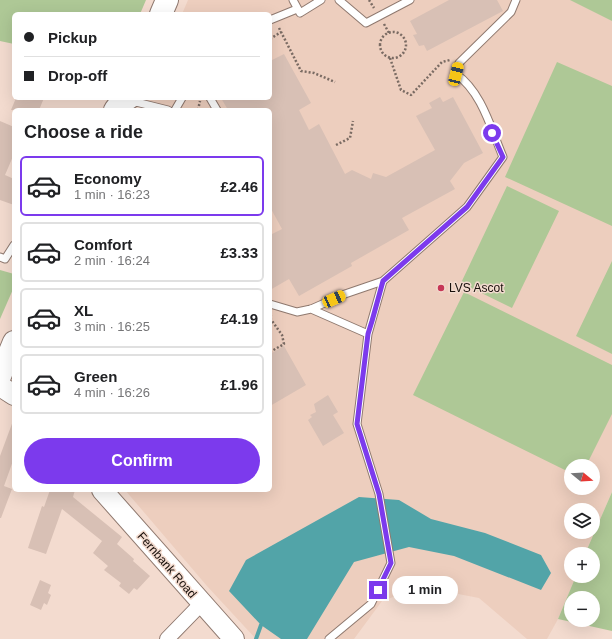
<!DOCTYPE html>
<meta charset="utf-8">
<style>
:root{--surface:#fff;--page:#f6f6f6;--text:#202124;--muted:#757577;--line:#e0e0e0;--accent:#7c3aed}
body{margin:0;font-family:Helvetica,sans-serif;background:var(--page);color:var(--text);height:100vh;display:flex;flex-direction:column;font-size:15px;white-space:nowrap}
*{box-sizing:border-box;margin:0}
p{font-size:13px;color:var(--muted)}
.icon{flex:none;width:22px;height:22px;fill:none;stroke:currentColor;stroke-width:2;stroke-linecap:round;stroke-linejoin:round}
.map{position:relative;flex:1;overflow:hidden}
.drawer{position:absolute;left:12px;top:108px;width:260px;height:384px;display:flex;flex-direction:column;background:var(--surface);border-radius:6px;box-shadow:0 4px 16px #0002}
.drawer>*{flex:none}
.banner{position:absolute;left:12px;top:12px;width:260px;height:88px;border-radius:6px;box-shadow:0 4px 16px #0002;display:grid;align-content:center;height:88px;padding:0 12px;background:var(--surface)}
.needle{width:26px;rotate:108deg}
.tools{position:absolute;left:564px;top:459px;display:grid;gap:8px}
.tools a{display:grid;place-items:center;width:36px;height:36px;border-radius:50%;background:var(--surface);box-shadow:0 4px 16px #0002;font-size:20px}
.end{position:absolute;width:18px;height:18px;margin:-9px;border:5px solid #7c3aed;background:#fff;box-shadow:0 0 0 2px #fff}
.from{border-radius:50%}
.bubble{position:absolute;height:28px;border-radius:14px;background:var(--surface);box-shadow:0 4px 16px #0002;font-size:13px;font-weight:700;line-height:28px;text-align:center}
.car{position:absolute;width:12px;height:24px;margin:-12px -6px;border-radius:5px;box-shadow:0 0 3px 1px #0007;background:linear-gradient(#f5c518 24%,#345 0 40%,#f5c518 0 76%,#345 0 86%,#f5c518 0)}
.banner b{display:flex;align-items:center;gap:14px;height:38px;font-size:15px}
.banner b+b{border-top:1px solid var(--line)}
.banner i{width:10px;height:10px;background:var(--text)}
ul{padding:0;list-style:none}
li{display:flex;align-items:center;gap:12px;height:60px;margin:0 8px 6px;padding:0 4px;border:2px solid var(--line);border-radius:6px}
li div{flex:1}
li b{display:block;font-size:15px}
li em{font-style:normal;font-weight:700}
li.on{border-color:var(--accent)}
li>.icon{width:36px;height:36px;stroke-width:1.5}
h2{padding:0 12px;font-size:18px;line-height:48px}
.action{display:flex;gap:8px;margin-top:auto;padding:8px 12px}
.action a{flex:1;height:46px;border-radius:24px;background:var(--accent);color:#fff;font-size:16px;font-weight:700;line-height:46px;text-align:center}
.map>svg:first-child{display:block}
.built{fill:#edcebe;fill-rule:evenodd}
.green{fill:#aec896;fill-rule:evenodd}
.water{fill:#52a4a8}
.lines{fill:none;stroke-linecap:round;stroke-linejoin:round}
.stream{stroke:#52a4a8;stroke-width:4}
.building{fill:#d8c0b5}
.lane-casing{stroke:#8f796f;stroke-width:9}
.street-casing{stroke:#8f796f;stroke-width:16}
.secondary-casing{stroke:#8f796f;stroke-width:22}
.primary-casing{stroke:#8f796f;stroke-width:24}
.path{stroke:#7a6b63;stroke-width:2.5;stroke-dasharray:2 2;stroke-linecap:butt}
.lane{stroke:#fff;stroke-width:7}
.street{stroke:#fff;stroke-width:14}
.secondary{stroke:#fff;stroke-width:20}
.primary{stroke:#fff;stroke-width:22}
.route{stroke:#7c3aed;stroke-width:5}
.poi-dot{fill:#c63656;stroke:#f3dbcf;stroke-width:1.5}
.labels{text-anchor:middle;stroke-width:3;stroke-linejoin:round;paint-order:stroke}
.poi-label{font-size:12px;fill:#170f0b;stroke:#f3dbcf;text-anchor:start}
.street-label{font-size:12px;fill:#170f0b;stroke:#f3dbcf}
</style>
<div class="map">
<svg width="612" height="639" viewBox="0 0 612 639">
<rect width="100%" height="100%" fill="#f3dbcf"/>
<path class="built" d="M188,0H612V492L585,554H571V576H576L558,619L547,639H527L479,598L427,588L413,590L382,601L354,639H256L207,586L125,490H270V110H140L145,98H270V14H182ZM571,466H593V488H571ZM571,510H593V532H571Z"/>
<path class="green" d="M0,0H146L140,14H14V44L0,41Z
M570,0H612V21Z
M557,62L612,86V226L505,177Z
M507,186L559,211L512,308L461,283Z
M612,261V354L576,336Z
M0,270L14,274V287L0,319Z
M464,292L612,365V414L586,466H571V473L413,395Z
M612,492V631L558,619L576,576H593V554H585ZM571,598H593V620H571Z"/>
<path class="water" d="M359,497L399,500L431,519L485,533L541,555L551,573L541,590L454,556L409,547L354,562L307,639H281L261,625L229,591L246,560Z"/>
<g class="lines">
<path class="stream" d="M256,639L261,625"/>
</g>
<path class="building" d="M449,0H497L503,11L427,51L424,45L419,46L413,35L417,34L410,21Z
M284,54L311,103L299,110L309,130L319,124L345,174L352,170L371,179L373,173L386,177L435,150L416,116L432,108L429,103L440,97L443,102L453,97L483,153L464,163L450,181L455,189L402,218L409,230L351,263L352,266L299,296L289,279L270,290V235L282,229L270,207V110H228L221,98H270V61Z
M16,98H44L39,110H11Z
M0,121L14,127V154L5,175L14,179V205L0,200Z
M284,346L306,385L270,406V354Z
M328,395L338,412L333,415L344,433L323,446L308,420L312,417L310,415L316,412L314,404Z
M13,421H14V458L4,486L12,489L1,518H0V456Z
M50,490H75L73,497L122,537L117,544L134,559L133,561L150,576L137,590L134,588L129,594L119,586L121,583L104,570L108,566L93,553L102,541L62,509L46,554L28,548L42,506L44,507Z
M40,580L51,585L48,593L51,595L47,605L44,603L41,610L30,605Z"/>
<g class="lines">
<g class="lane-casing">
<path id="lane" d="M293,0L300,13L321,0
M339,0L366,23L410,0
M270,20L297,9
M210,98L217,110
M126,109L136,102L168,110
M175,110L182,98
M0,257L5,259L14,245
M270,304L297,312L311,309L345,294L383,281L467,207L503,157C491,129 482,92 456,74L459,63L511,12L516,0
M311,309L368,334
M329,639L371,604L391,563L379,494L357,424L368,334L383,281"/>
</g>
<g class="street-casing">
<path id="street" d="M167,639L201,604"/>
</g>
<g class="secondary-casing">
<path id="secondary" d="M0,386L14,395
M102,490L234,639"/>
</g>
<g class="primary-casing">
<path id="primary" d="M161,14L167,0
M115,110L124,98
M0,376L14,342"/>
</g>
<path class="path" d="M369,0L374,8
M384,24L389,33
M279,28L301,71L314,73L335,82
M380 45a13 13 0 1 1 26 0a13 13 0 1 1-26 0Z
M270,39L281,32
M390,58L401,90L411,95L442,62L450,60
M198,110L200,101
M336,145L350,138L353,121
M270,352L284,344L282,335L270,318L271,315"/>
<use href="#lane" class="lane"/>
<use href="#street" class="street"/>
<use href="#secondary" class="secondary"/>
<use href="#primary" class="primary"/>
</g>
<g class="lines">
<path class="route" d="M378,590L391,563L379,494L357,424L368,334L372,321L383,281L467,207L503,157L492,133"/>
</g>
<circle class="poi-dot" cx="441" cy="288" r="4"/>
<g class="labels">
<g class="poi-label">
<text x="449" y="292">LVS Ascot</text>
</g>
<g class="street-label">
<text transform="translate(167 565) rotate(49)" y="4">Fernbank Road</text>
</g>
</g>
</svg>
<div class="tools">
<a><svg class="needle" viewBox="-14 -14 28 28"><path d="M0-13l5 13h-10z" fill="#e53935"/><path d="M0 13l5-13h-10z" fill="#757577"/></svg></a>
<a><svg class="icon" aria-label="layers" viewBox="0 0 24 24"><path d="M12 4l9 5-9 5-9-5zM3 14l9 5 9-5"/></svg></a>
<a>+</a>
<a>−</a>
</div>
<i class="end from" style="left:492px;top:133px"></i>
<i class="end" style="left:378px;top:590px"></i>
<div class="bubble" style="left:392px;top:576px;width:66px">1 min</div>
<i class="car" style="left:456px;top:74px;rotate:14deg"></i>
<i class="car" style="left:334px;top:299px;rotate:66deg"></i>
<div class="banner">
<b><i class="from"></i>Pickup</b>
<b><i></i>Drop-off</b>
</div>
<section class="drawer">
<h2>Choose a ride</h2>
<ul>
<li class="on"><svg class="icon" aria-label="car" viewBox="0 0 24 24"><path d="M5 17H2v-5l4-1 3-4h7l3 4 3 1v5h-3M9 17h6M6 11h13"/><circle cx="7" cy="17" r="2"/><circle cx="17" cy="17" r="2"/></svg><div><b>Economy</b><p>1 min · 16:23</p></div><em>£2.46</em></li>
<li><svg class="icon" aria-label="car" viewBox="0 0 24 24"><path d="M5 17H2v-5l4-1 3-4h7l3 4 3 1v5h-3M9 17h6M6 11h13"/><circle cx="7" cy="17" r="2"/><circle cx="17" cy="17" r="2"/></svg><div><b>Comfort</b><p>2 min · 16:24</p></div><em>£3.33</em></li>
<li><svg class="icon" aria-label="car" viewBox="0 0 24 24"><path d="M5 17H2v-5l4-1 3-4h7l3 4 3 1v5h-3M9 17h6M6 11h13"/><circle cx="7" cy="17" r="2"/><circle cx="17" cy="17" r="2"/></svg><div><b>XL</b><p>3 min · 16:25</p></div><em>£4.19</em></li>
<li><svg class="icon" aria-label="car" viewBox="0 0 24 24"><path d="M5 17H2v-5l4-1 3-4h7l3 4 3 1v5h-3M9 17h6M6 11h13"/><circle cx="7" cy="17" r="2"/><circle cx="17" cy="17" r="2"/></svg><div><b>Green</b><p>4 min · 16:26</p></div><em>£1.96</em></li>
</ul>
<div class="action"><a>Confirm</a></div>
</section>
</div>
